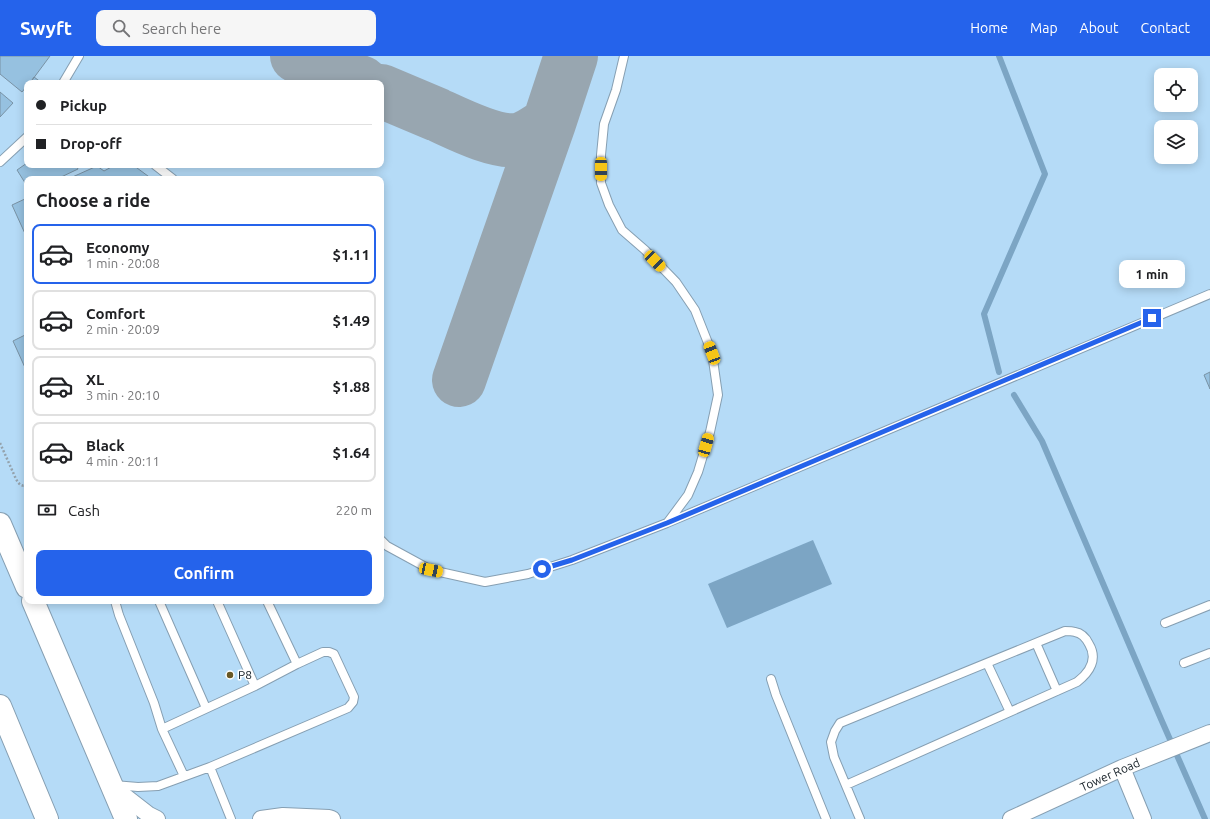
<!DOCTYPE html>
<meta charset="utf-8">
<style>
:root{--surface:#fff;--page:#f6f6f6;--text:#202124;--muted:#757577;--line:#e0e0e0;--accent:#2563eb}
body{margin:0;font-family:Ubuntu,sans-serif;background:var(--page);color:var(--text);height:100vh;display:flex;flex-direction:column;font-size:15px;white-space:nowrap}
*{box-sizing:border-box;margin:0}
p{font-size:13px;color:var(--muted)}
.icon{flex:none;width:22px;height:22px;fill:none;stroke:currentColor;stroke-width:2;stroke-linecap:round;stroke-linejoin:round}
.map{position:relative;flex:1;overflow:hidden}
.side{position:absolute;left:24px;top:120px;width:360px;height:428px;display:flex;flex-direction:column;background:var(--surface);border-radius:8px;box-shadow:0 2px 10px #0003}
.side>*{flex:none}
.banner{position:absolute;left:24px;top:24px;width:360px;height:88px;border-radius:8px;box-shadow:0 2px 10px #0003;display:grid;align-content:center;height:88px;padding:0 12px;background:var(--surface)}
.fabs{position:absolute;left:1154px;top:12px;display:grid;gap:8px}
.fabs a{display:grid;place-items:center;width:44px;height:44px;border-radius:8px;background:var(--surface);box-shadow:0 2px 10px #0003;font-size:20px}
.end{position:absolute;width:18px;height:18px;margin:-9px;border:5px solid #2563eb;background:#fff;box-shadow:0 0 0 2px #fff}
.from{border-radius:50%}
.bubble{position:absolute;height:28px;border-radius:8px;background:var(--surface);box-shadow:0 2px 10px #0003;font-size:13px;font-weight:700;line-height:28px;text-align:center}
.car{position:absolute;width:12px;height:24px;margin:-12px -6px;border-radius:5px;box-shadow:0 0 3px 1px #0007;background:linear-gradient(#f5c518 24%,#345 0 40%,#f5c518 0 76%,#345 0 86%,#f5c518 0)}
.banner b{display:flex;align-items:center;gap:14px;height:38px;font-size:15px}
.banner b+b{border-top:1px solid var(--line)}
.banner i{width:10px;height:10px;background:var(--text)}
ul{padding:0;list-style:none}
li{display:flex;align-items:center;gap:12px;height:60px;margin:0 8px 6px;padding:0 4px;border:2px solid var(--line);border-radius:8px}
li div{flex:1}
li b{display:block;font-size:15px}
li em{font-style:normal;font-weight:700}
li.current{border-color:var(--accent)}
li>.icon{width:36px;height:36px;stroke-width:1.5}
h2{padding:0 12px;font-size:18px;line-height:48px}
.pay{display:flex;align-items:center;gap:10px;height:44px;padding:0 12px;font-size:15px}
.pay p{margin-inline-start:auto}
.action{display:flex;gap:8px;margin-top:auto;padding:8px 12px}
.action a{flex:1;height:46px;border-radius:8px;background:var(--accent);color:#fff;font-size:16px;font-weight:700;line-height:46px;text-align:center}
header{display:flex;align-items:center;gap:24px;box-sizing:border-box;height:56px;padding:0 20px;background:var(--accent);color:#fff}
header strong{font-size:19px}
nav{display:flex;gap:22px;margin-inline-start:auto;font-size:14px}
.search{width:280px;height:36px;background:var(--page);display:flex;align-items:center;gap:10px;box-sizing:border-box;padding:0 14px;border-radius:8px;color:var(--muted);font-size:15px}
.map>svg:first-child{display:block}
.green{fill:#b5dbf7;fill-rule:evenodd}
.water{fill:#7ca5c4}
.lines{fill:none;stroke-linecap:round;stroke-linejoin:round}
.stream{stroke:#7ca5c4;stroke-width:6}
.taxiway{stroke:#98a6b0;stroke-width:54}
.building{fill:#96c1e0;stroke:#7992a4}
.service-casing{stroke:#869fb2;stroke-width:10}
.minor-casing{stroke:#869fb2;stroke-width:18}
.secondary-casing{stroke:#869fb2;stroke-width:24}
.path{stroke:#94a2ac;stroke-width:2.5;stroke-dasharray:2 2;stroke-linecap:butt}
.service{stroke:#fff;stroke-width:8}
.minor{stroke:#fff;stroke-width:16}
.secondary{stroke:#fff;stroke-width:22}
.route{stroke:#2563eb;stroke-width:5}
.poi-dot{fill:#685724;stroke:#fff;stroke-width:1.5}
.labels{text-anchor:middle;stroke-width:3;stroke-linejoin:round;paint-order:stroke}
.poi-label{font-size:12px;fill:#141e25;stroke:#fff;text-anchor:start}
.street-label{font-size:12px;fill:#141e25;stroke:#fff}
</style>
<header>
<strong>Swyft</strong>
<div class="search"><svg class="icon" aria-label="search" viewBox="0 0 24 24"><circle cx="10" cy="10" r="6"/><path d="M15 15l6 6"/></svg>Search here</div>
<nav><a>Home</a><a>Map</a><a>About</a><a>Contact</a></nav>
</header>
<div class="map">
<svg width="1210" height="763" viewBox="0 0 1210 763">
<rect width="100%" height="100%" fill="#e1f1fd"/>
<path class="green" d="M0,0H1210V763H0ZM1161,19H1191V49H1161ZM27,27H381V109H27ZM1161,71H1191V101H1161ZM27,123H381V545H27Z"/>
<path class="water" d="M813,484L832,528L727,572L708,528Z"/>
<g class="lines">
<path class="stream" d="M999,0L1045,118L984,258L999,316
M1014,339L1042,385L1161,663L1205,763"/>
<path class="taxiway" d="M297,0L362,27
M381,35C400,43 419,51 438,59C458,68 495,87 517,84C528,82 540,73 549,67
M459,324L549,67L571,0"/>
</g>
<path class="building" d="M0,0H50L30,27H27V30L22,36L0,18Z
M34,21L42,27H30Z
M0,36L13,47L0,61Z
M27,107V109H76L78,113L57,123H27V130L17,114Z
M115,109H133L152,123H68L97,110L104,115Z
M27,142V182L12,149Z
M27,278V316L13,285Z
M1210,316V333L1204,319Z"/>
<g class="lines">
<g class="service-casing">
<path id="service" d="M624,0L616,34L604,68L601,99V127L609,149L622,174L645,194L676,226L695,254L712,297L718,339L710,376L698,416L688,439L668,466
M63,27L79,0
M0,106L27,81
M155,109L173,123
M381,484L387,490L431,514L485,526L528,518L572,504L667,467L1210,238
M115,545L119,559L154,647L162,673L255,630L297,608L323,596H329L334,598L354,641L353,646L348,652L210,711L231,763
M159,545L206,652
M217,545L255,630
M267,545L297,608
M1165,567L1210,549
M1036,587L1057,635
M987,607L1010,656
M1184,607L1210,597
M771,623L776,639L826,763
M162,673L184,720
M114,729L138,731L158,730L210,711
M846,729L1077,626C1090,616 1098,603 1089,588C1086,582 1081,577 1075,576C1072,575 1068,575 1065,575L840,667L835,675L831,686L834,701L860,763"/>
</g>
<g class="minor-casing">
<path id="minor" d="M1122,712L1143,763
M113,731L149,759L157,763
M261,763L283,760L329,762L332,763
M1011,763L1122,712L1210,677"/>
</g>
<g class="secondary-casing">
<path id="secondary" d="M0,468L27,531
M33,545L126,763
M0,650L47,763"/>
</g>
<path class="path" d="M0,387L16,423C19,428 21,431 27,429"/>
<use href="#service" class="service"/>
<use href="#minor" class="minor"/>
<use href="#secondary" class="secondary"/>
</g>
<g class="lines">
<path class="route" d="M542,513L572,504L667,467L1152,262"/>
</g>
<circle class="poi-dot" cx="230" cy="619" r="4"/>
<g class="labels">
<g class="poi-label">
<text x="238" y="623">P8</text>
</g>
<g class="street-label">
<text transform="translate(1110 719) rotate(-24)" y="4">Tower Road</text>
</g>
</g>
</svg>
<div class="fabs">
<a><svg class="icon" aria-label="locate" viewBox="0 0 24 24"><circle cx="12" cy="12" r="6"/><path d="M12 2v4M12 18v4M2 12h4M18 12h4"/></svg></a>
<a><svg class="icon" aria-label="layers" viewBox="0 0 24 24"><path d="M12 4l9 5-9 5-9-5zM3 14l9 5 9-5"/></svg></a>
</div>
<i class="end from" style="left:542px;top:513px"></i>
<i class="end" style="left:1152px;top:262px"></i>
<div class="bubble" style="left:1119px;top:204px;width:66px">1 min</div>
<i class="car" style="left:601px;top:113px;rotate:180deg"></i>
<i class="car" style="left:655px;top:205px;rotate:135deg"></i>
<i class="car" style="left:712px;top:297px;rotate:339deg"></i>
<i class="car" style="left:706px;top:389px;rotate:16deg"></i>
<i class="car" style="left:431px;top:514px;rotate:102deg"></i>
<div class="banner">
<b><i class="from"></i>Pickup</b>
<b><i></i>Drop-off</b>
</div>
<section class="side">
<h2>Choose a ride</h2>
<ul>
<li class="current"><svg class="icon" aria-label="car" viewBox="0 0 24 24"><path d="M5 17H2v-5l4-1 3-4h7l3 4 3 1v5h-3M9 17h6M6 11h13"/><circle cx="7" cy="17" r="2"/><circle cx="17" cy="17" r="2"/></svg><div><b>Economy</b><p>1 min · 20:08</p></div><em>$1.11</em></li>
<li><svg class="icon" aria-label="car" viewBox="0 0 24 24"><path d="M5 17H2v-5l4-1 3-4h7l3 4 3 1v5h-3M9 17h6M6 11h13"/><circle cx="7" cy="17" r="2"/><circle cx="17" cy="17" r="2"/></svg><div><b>Comfort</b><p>2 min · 20:09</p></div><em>$1.49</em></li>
<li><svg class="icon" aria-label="car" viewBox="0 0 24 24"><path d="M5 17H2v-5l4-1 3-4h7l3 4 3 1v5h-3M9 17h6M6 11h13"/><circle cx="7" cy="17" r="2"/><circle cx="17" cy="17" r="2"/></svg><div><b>XL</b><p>3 min · 20:10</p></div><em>$1.88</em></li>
<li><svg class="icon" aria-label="car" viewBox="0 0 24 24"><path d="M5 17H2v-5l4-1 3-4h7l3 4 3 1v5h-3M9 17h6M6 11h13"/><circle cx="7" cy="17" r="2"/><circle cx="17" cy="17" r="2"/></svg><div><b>Black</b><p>4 min · 20:11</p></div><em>$1.64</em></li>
</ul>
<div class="pay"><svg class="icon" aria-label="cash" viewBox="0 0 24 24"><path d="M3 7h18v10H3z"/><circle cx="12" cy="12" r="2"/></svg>Cash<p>220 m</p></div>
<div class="action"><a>Confirm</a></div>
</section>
</div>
